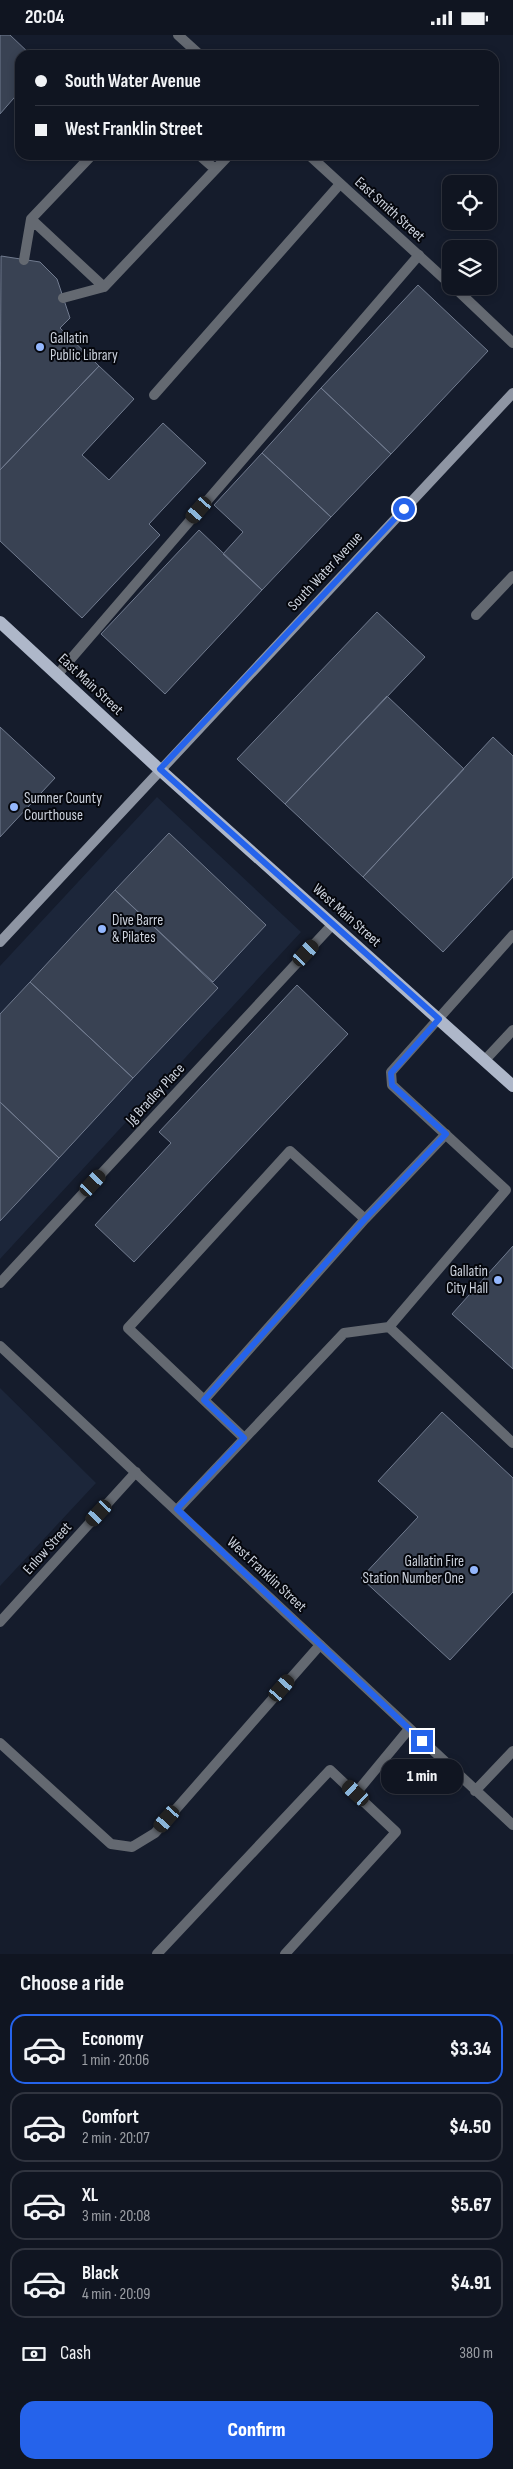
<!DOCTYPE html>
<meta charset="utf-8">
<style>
:root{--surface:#101521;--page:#191e2a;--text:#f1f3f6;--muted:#9c9fa5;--line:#30343f;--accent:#2563eb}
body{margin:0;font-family:"Sofia Sans Condensed",sans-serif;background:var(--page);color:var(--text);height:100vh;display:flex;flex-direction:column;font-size:19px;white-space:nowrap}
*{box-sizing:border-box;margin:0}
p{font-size:16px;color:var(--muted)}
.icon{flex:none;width:28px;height:28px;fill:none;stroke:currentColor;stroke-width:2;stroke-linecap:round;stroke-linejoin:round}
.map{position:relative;height:1919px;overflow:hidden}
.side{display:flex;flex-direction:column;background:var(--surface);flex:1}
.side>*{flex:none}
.top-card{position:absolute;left:15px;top:15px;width:484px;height:110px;border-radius:15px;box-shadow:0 2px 8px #0003,0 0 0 1px var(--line);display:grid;align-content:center;height:110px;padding:0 20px;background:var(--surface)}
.buttons{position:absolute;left:442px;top:140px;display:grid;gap:10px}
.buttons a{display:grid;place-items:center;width:55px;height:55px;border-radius:10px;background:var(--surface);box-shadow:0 2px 8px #0003,0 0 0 1px var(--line);font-size:25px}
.end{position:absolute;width:22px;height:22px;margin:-11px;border:6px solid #2563eb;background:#fff;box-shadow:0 0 0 2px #fff}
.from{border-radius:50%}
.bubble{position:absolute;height:35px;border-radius:15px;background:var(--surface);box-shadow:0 2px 8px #0003,0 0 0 1px var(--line);font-size:16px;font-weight:800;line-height:35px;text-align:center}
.car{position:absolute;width:15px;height:30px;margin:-15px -8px;border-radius:6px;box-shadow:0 0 4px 1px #0007;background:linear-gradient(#222 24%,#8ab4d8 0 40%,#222 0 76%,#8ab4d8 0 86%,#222 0)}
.top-card b{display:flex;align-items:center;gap:18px;height:48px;font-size:19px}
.top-card b+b{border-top:1px solid var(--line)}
.top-card i{width:12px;height:12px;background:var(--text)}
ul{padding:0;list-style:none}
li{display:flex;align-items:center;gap:15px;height:70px;margin:0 10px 8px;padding:0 10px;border:2px solid var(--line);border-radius:15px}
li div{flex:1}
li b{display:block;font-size:19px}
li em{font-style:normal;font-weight:800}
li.selected{border-color:var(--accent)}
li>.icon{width:45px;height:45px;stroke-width:1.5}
h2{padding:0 20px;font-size:22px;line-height:60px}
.pay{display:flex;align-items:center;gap:12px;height:55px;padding:0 20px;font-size:19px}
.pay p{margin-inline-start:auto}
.primary-button{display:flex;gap:10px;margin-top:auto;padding:10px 20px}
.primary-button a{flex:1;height:58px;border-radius:15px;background:var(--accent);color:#fff;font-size:20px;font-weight:800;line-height:58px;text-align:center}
.status{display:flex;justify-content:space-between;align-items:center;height:35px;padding:0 25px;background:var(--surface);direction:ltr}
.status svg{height:14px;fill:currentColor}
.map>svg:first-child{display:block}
.built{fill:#1c263a}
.building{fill:#394253;stroke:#717b8f}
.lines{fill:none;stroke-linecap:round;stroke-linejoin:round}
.service{stroke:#646971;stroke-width:10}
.minor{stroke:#646971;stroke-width:10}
.secondary{stroke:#8e95a3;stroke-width:10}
.primary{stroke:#aeb7c9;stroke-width:12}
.route{stroke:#2563eb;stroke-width:6}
.poi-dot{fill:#94b7fd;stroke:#05070d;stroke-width:2}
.labels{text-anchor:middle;stroke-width:4;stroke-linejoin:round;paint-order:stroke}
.street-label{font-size:15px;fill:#ccd2dd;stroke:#05070d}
.poi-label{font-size:15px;fill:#ccd2dd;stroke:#05070d;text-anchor:start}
</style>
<div class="status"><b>20:04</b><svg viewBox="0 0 49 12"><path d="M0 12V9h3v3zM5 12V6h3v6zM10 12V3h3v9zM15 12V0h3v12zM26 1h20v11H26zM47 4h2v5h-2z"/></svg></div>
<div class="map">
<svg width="513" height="1919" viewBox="0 0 513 1919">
<rect width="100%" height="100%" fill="#151c2c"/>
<path class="built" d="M157,762L301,897L0,1224V931Z
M0,1353L96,1448L0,1551Z"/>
<path class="building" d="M0,0H10L31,20H20V56L0,79Z
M1,221L40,227L57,244L70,283L60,293L99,331L0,435Z
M418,250L488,316L391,419L321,353Z
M99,331L134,364L82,420L109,445L163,388L206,428L149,489L160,500L82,583L0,506V435Z
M321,353L391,419L331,482L262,418Z
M262,418L331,482L262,555L223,519L243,497L214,470Z
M199,495L262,555L165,659L101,599Z
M377,577L425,622L285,769L237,724Z
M387,661L464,734L363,842L285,769Z
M0,692L55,743L0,802Z
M493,702L513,721V842L443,917L363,842Z
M169,798L266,890L213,947L115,855Z
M115,855L218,953L133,1043L30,947Z
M30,947L133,1043L59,1123L0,1067V979Z
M297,950L348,999L134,1227L95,1190L171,1108L159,1097Z
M0,1067L59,1123L0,1186Z
M513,1211V1334L452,1279Z
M442,1377L513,1443V1557L450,1625L361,1543L418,1482L378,1446Z"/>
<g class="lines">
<path class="service" d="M92,120L31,184L104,252L229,120
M199,120L215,134
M24,225L31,184
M63,263L104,252
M154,360L340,149
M476,580L513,541
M57,640L419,220
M485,1025L513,995
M0,1248L333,889
M389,1292L513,1408
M204,1365L365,1184L446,1099
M244,1403L128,1293L290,1116L365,1184
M177,1475L344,1298L389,1292L506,1155L392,1050L391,1037L513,900
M0,1708L111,1809L132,1812L155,1798L320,1610
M356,1758L409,1694
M157,1919L330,1735L396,1797L285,1919"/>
<path class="minor" d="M178,0L200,20
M309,120L451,250
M453,251L513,308
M0,1311L513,1790
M0,1587L136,1437
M475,1756L513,1716"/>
<path class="secondary" d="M0,907L513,358"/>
<path class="primary" d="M0,587L159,734L513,1051"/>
</g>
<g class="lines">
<path class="route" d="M404,474L160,734L439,984L391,1038L392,1050L446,1099L365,1184L204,1365L244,1403L177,1474L422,1706"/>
</g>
<g class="poi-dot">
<circle cx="40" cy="312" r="5"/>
<circle cx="14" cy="772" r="5"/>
<circle cx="102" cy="894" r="5"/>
<circle cx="498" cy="1245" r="5"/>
<circle cx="474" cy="1535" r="5"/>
</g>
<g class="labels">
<g class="street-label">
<text transform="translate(390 174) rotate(42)" y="5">East Smith Street</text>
<text transform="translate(325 536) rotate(-47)" y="5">South Water Avenue</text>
<text transform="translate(91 649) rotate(43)" y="5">East Main Street</text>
<text transform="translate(347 880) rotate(42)" y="5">West Main Street</text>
<text transform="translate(155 1059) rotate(-47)" y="5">Jg Bradley Place</text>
<text transform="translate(47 1513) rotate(-48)" y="5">Enlow Street</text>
<text transform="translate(267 1539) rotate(43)" y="5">West Franklin Street</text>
</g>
<g class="poi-label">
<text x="50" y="308">Gallatin<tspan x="50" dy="17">Public Library</tspan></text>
<text x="24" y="768">Sumner County<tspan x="24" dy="17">Courthouse</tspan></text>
<text x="112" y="890">Dive Barre<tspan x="112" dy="17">&amp; Pilates</tspan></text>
<text x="488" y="1241" text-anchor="end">Gallatin<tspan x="488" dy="17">City Hall</tspan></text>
<text x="464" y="1531" text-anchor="end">Gallatin Fire<tspan x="464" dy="17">Station Number One</tspan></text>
</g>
</g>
</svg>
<div class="buttons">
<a><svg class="icon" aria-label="locate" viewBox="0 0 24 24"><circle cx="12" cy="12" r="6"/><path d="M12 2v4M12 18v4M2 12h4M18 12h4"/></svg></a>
<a><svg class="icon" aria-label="layers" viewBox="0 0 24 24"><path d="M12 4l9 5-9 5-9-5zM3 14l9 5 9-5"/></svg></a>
</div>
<i class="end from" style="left:404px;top:474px"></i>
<i class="end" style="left:422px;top:1706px"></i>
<div class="bubble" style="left:381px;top:1724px;width:82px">1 min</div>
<i class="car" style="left:199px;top:475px;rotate:221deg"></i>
<i class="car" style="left:306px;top:918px;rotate:43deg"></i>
<i class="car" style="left:93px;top:1148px;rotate:43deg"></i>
<i class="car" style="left:99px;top:1478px;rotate:223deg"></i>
<i class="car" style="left:282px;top:1653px;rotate:41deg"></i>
<i class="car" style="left:356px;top:1758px;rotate:312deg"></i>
<i class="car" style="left:167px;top:1784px;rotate:221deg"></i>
<div class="top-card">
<b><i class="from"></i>South Water Avenue</b>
<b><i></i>West Franklin Street</b>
</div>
</div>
<section class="side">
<h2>Choose a ride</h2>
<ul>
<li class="selected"><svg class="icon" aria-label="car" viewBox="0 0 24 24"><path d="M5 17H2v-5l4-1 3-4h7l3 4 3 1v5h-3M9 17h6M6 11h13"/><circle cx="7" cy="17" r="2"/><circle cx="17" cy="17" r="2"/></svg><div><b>Economy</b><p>1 min · 20:06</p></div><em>$3.34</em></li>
<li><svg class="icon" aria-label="car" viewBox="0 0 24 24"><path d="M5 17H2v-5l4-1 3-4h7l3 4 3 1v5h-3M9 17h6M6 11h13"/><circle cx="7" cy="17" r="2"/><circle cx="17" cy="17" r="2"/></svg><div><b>Comfort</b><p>2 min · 20:07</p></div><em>$4.50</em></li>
<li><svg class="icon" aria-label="car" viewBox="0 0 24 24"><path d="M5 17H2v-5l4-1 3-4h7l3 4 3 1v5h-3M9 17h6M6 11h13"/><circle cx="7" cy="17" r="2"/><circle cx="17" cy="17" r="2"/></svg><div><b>XL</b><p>3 min · 20:08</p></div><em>$5.67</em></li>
<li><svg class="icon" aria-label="car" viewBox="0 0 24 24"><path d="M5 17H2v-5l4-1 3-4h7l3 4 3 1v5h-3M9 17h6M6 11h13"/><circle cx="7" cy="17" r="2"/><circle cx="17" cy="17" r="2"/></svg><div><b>Black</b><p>4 min · 20:09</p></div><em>$4.91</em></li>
</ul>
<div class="pay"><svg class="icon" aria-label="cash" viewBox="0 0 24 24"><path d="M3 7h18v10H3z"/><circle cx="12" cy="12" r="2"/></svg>Cash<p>380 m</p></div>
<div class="primary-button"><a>Confirm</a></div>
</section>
